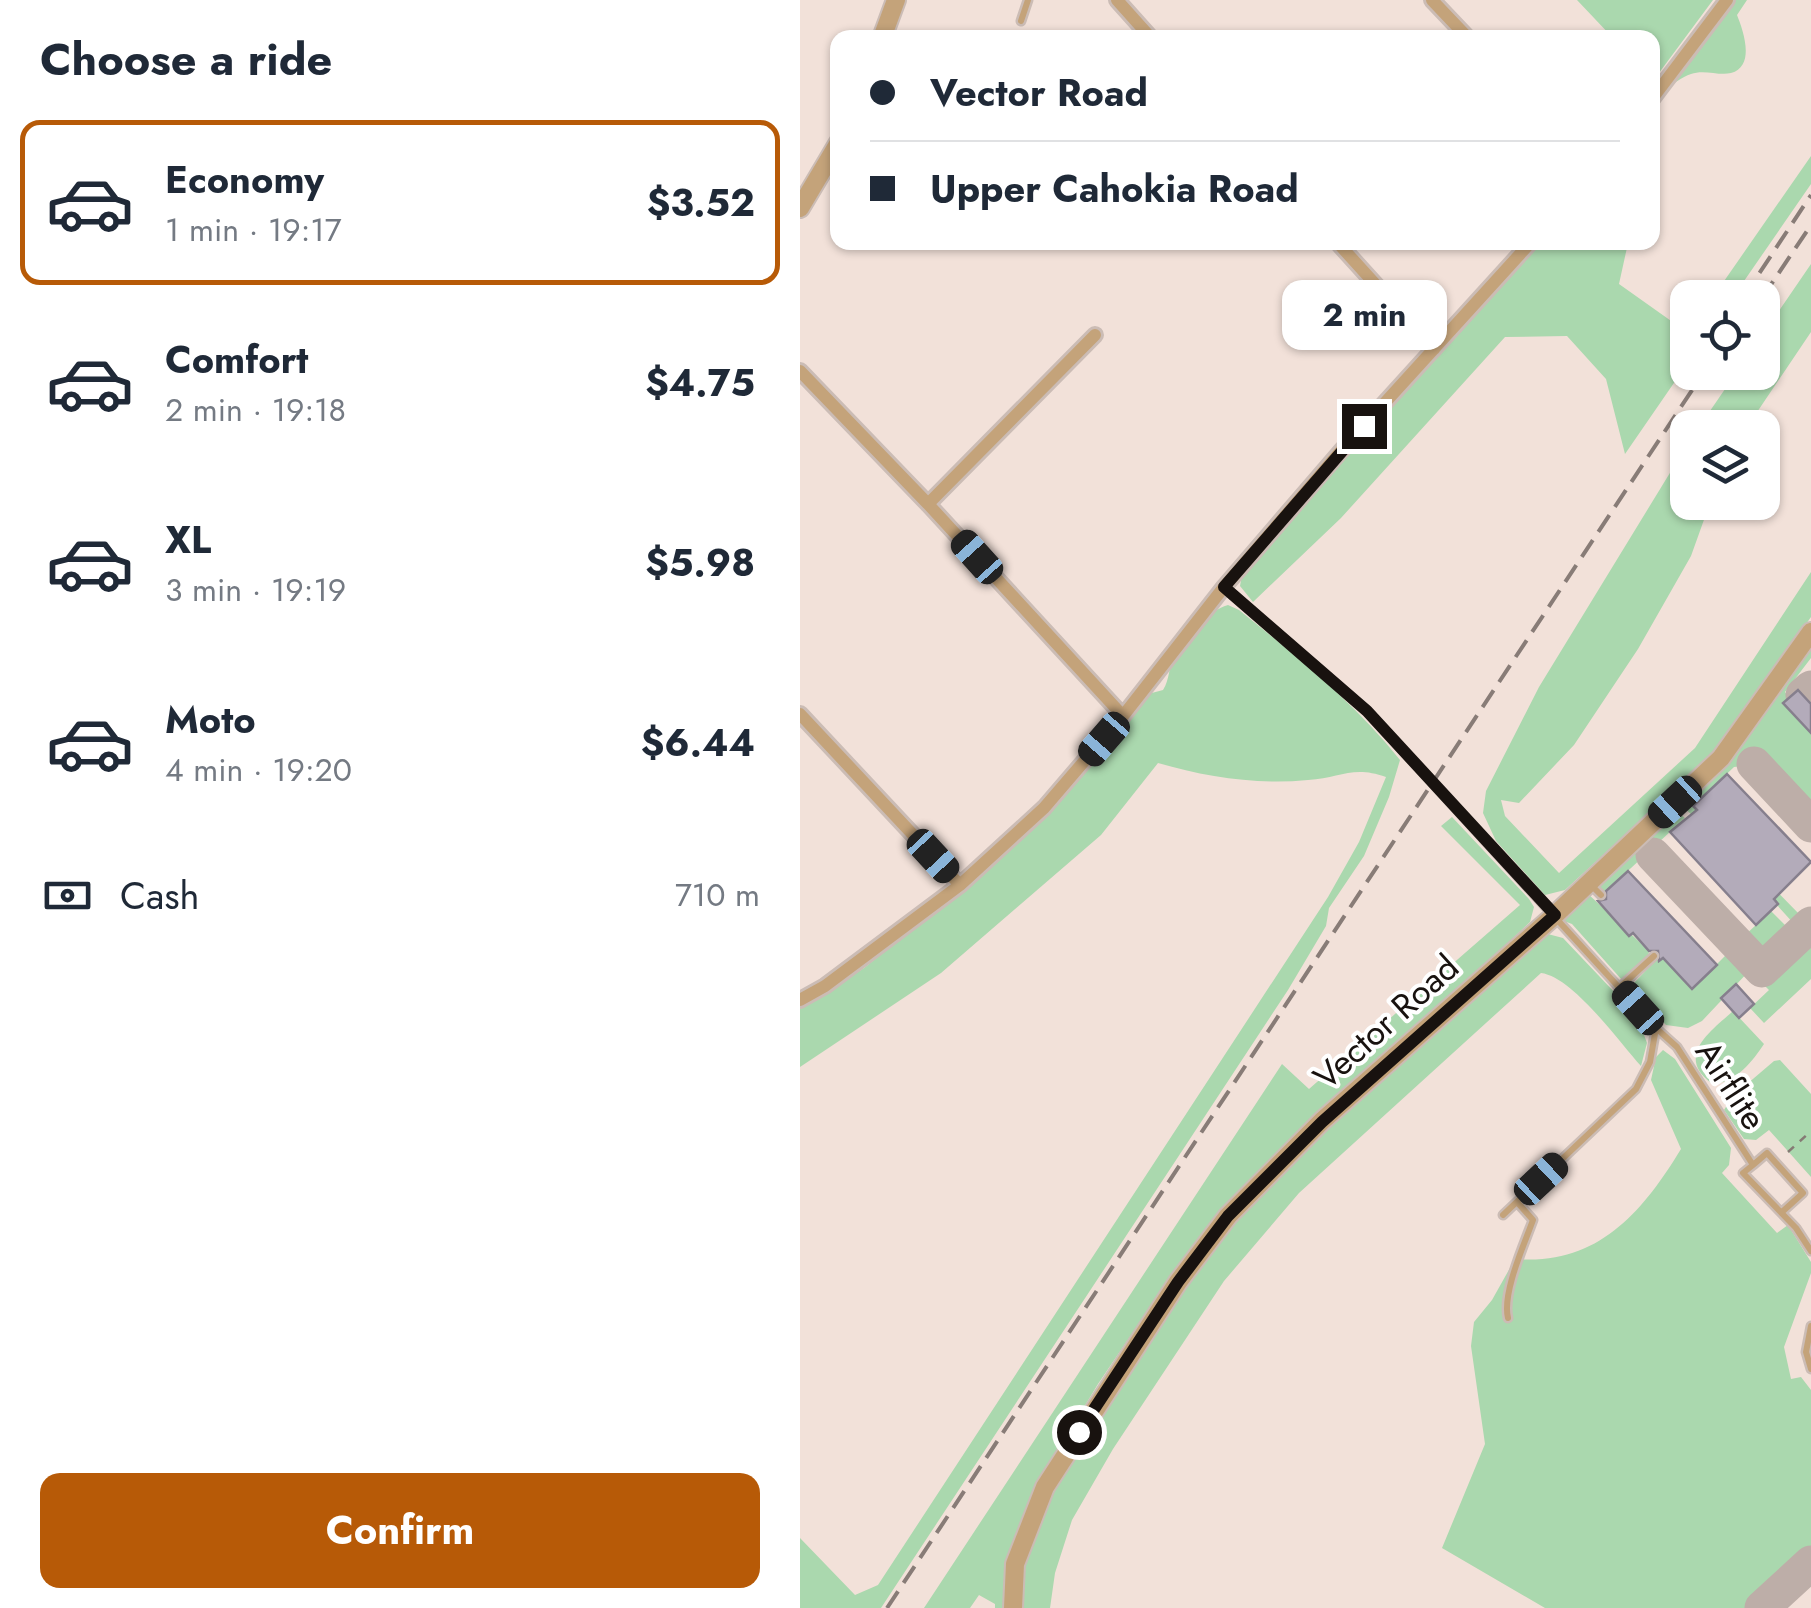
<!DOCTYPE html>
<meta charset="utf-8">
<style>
:root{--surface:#fff;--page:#f2f2f3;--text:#1f2937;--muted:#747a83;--line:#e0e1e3;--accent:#b75a07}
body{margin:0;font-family:Jost,sans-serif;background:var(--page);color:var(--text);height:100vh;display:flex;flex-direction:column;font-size:38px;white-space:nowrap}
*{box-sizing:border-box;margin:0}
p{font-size:32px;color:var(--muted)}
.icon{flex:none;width:55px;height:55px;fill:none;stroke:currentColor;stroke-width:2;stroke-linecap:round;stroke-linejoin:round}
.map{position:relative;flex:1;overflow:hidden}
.side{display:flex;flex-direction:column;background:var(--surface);width:800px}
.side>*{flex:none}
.top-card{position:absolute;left:30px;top:30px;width:830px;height:220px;border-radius:20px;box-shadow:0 2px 8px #0004;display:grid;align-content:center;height:220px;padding:0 40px;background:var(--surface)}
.tools{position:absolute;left:870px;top:280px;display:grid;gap:20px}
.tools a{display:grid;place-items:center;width:110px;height:110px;border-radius:20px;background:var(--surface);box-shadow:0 2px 8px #0004;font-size:50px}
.end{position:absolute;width:45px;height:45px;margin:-22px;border:12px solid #18120f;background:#fff;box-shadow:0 0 0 5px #fff}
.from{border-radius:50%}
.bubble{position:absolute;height:70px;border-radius:20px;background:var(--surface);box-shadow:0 2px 8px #0004;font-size:32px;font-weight:700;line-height:70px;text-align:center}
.car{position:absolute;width:30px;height:60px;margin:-30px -15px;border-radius:12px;box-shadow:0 0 8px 2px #0007;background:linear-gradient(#222 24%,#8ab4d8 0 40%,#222 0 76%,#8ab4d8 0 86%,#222 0)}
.top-card b{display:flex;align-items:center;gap:35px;height:95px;font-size:38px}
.top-card b+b{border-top:2px solid var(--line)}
.top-card i{width:25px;height:25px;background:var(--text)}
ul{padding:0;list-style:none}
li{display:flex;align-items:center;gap:30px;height:165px;margin:0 20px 15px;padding:0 20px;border:5px solid transparent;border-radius:20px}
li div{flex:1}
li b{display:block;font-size:38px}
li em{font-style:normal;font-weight:700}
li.active{border-color:var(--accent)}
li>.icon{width:90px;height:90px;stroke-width:1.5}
h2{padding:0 40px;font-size:45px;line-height:120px}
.pay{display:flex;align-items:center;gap:25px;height:110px;padding:0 40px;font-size:38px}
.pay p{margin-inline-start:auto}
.action{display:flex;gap:20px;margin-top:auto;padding:20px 40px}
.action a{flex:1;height:115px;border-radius:20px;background:var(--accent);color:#fff;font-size:40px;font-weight:700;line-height:115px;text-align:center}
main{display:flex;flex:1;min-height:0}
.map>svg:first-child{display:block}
.green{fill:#aad8ae}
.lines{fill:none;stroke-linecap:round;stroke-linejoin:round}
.taxiway{stroke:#bdaea8;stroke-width:35}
.building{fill:#b3abba;stroke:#867f8d;stroke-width:2.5}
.service-casing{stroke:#cbbcb5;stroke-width:11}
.minor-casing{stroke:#cbbcb5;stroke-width:18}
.tertiary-casing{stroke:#cbbcb5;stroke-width:22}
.path{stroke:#857a74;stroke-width:2.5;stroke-dasharray:8 8;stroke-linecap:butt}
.service{stroke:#c4a37a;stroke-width:6}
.minor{stroke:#c4a37a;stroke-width:12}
.tertiary{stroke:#c4a37a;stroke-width:18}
.rail{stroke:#887c77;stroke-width:4;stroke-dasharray:20 10;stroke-linecap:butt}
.route{stroke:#18120f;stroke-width:12}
.labels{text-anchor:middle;stroke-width:8;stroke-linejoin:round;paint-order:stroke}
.street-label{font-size:35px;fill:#18120f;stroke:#fff}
</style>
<main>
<section class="side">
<h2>Choose a ride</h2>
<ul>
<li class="active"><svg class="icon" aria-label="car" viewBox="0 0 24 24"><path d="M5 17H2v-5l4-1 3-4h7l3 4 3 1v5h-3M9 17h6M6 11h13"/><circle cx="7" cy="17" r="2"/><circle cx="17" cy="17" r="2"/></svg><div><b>Economy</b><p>1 min · 19:17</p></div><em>$3.52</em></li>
<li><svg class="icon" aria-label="car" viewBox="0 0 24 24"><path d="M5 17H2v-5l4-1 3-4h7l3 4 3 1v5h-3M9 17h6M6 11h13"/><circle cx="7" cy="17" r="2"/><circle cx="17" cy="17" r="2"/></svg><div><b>Comfort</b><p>2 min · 19:18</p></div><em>$4.75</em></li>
<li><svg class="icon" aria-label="car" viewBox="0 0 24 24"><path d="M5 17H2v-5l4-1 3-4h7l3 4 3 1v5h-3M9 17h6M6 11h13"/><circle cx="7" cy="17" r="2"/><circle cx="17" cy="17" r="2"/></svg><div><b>XL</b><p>3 min · 19:19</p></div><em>$5.98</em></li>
<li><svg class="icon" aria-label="car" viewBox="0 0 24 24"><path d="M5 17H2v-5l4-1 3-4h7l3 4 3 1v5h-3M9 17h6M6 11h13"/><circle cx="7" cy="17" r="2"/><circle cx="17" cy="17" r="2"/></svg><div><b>Moto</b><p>4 min · 19:20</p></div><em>$6.44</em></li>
</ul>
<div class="pay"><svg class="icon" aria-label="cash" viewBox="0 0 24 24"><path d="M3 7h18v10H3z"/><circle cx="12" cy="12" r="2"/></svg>Cash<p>710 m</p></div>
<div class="action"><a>Confirm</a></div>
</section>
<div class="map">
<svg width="1011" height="1608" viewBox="0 0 1011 1608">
<rect width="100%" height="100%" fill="#f2e1d9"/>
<path class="green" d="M777,0H913L853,81L852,38L812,37Z
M934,0H947L937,15C943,30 956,66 931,73C919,76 904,69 891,74C882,77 872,85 863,90Z
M1011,156V184L933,297H913Z
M737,243H828L819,284L874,323L887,320V364L825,454L806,379L767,336L705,337L541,518L453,602L440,586L442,575L556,442Z
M1011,264V332L947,427H899L936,373L962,372L963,334Z
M887,445L888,502L910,503L891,556L838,649L774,745L719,803L701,800L705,816L759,873L895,748L1011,572V617L914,753L765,890L745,895L696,841L683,813L686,791L739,687Z
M428,605L439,610C496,656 554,702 600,760L589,797L564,856L529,908L526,926L488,990L81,1608H0V1538L55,1595L78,1585L528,897L559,842L586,777C553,765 540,778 508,780C457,785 406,777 358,763L301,835L141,973L0,1067V1009L64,968L134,912L293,759L348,694L363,690C370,679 368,668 374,658C384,640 408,610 428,605Z
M1011,644V658L985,692L1011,733V813L956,754L943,766L934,767L893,806L1000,915V920L995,925L913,834L882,806Z
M876,811L885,818L804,893L798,885Z
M652,817L729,899L734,907L730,922L409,1228L377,1267L298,1384L231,1495L209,1565L203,1608H195V1604L179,1595L170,1608H124L482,1064L509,1089L720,905L641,826Z
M786,892L849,951L848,958L822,980L772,924L761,920Z
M971,911L990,930L968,951H957L943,937Z
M744,933L763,938L837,1016L847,1043L841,1066C819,1042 773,977 741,973L499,1193L424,1281L313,1449L272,1520L255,1573L250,1608H218L223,1565L248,1492L323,1371L422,1235L477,1175L540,1116Z
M1011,938V979L964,1023L950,1008L969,990L962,983Z
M931,950L950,970L902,1021L888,1028L866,1025L830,987L857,959L859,961L863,957L892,989Z
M933,1011L964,1044C953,1061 933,1086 911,1083C875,1056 911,1031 933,1011Z
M863,1050L875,1059L931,1148L929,1165L922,1173L977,1233L988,1225L1011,1262V1273L984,1347L991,1379L1001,1377L1011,1390V1547L946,1608H745L642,1548L685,1444L671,1346L674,1322L692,1300L715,1259C797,1266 842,1213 881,1149L851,1080L856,1057Z
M980,1060L1011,1094V1177L969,1130L956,1140L944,1139L924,1110L933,1096L974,1061Z"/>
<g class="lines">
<path class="taxiway" d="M1003,695L1011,688
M954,764L1011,825
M853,855L962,970L1011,924
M962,1608L1011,1563"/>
</g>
<path class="building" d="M998,690L1011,704V733L983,703Z
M927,774L1011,862L974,899L978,904L956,925L870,832L897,810L893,806Z
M828,871L917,965L892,989L863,958L859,961L858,951H849L833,933L829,936L798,901L806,899V891Z
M936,984L954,1004L939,1018L921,998Z"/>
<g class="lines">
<g class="service-casing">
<path id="service" d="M221,21L228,0
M425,588L567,711L856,1028L877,1047L953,1165L943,1173L996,1228L1011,1251
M790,884L801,895
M820,987L854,956
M953,1165L967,1153L1003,1193L982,1212
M703,1215L836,1089L850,1062L856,1028
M708,1318C702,1293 724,1245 733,1220L717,1202
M1011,1326L1006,1352L1011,1369"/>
</g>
<g class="minor-casing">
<path id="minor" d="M317,0L351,38
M632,0L668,38
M852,99L927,0
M537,242L634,349
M0,371L128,504L323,716
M128,504L295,335
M0,714L160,885
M0,1000L25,986L160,885L244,808L323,716L424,587L541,451L731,242"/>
</g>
<g class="tertiary-casing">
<path id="tertiary" d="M82,38L96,0
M0,208L38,144
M213,1608L215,1564L245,1487L378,1282L428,1216L522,1121L755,915L921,758L1011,632"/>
</g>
<path class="path" d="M988,1152L1011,1131"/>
<use href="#service" class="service"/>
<use href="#minor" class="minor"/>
<use href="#tertiary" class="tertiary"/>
<path class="rail" d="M943,298L1011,195
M962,298L1011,225
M87,1608L904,372"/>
</g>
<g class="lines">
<path class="route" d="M279,1432L378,1282L428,1216L522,1122L755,915L567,711L424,587L564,426"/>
</g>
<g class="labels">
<g class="street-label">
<text transform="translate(586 1022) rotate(-42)" y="12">Vector Road</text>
<text transform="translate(931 1085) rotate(57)" y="12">Airflite</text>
</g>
</g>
</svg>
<div class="tools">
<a><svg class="icon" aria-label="locate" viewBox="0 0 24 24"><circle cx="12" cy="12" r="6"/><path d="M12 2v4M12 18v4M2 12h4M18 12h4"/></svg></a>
<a><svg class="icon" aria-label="layers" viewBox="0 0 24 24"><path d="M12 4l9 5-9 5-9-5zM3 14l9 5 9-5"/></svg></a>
</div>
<i class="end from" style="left:279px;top:1432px"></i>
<i class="end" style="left:564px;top:426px"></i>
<div class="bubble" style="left:482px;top:280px;width:165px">2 min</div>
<i class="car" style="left:177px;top:557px;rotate:318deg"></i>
<i class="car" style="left:304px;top:739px;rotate:221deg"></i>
<i class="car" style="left:875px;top:802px;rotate:227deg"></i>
<i class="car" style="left:133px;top:856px;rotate:137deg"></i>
<i class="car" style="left:838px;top:1008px;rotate:318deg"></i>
<i class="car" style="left:741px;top:1179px;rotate:47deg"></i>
<div class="top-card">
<b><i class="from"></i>Vector Road</b>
<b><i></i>Upper Cahokia Road</b>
</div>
</div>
</main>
